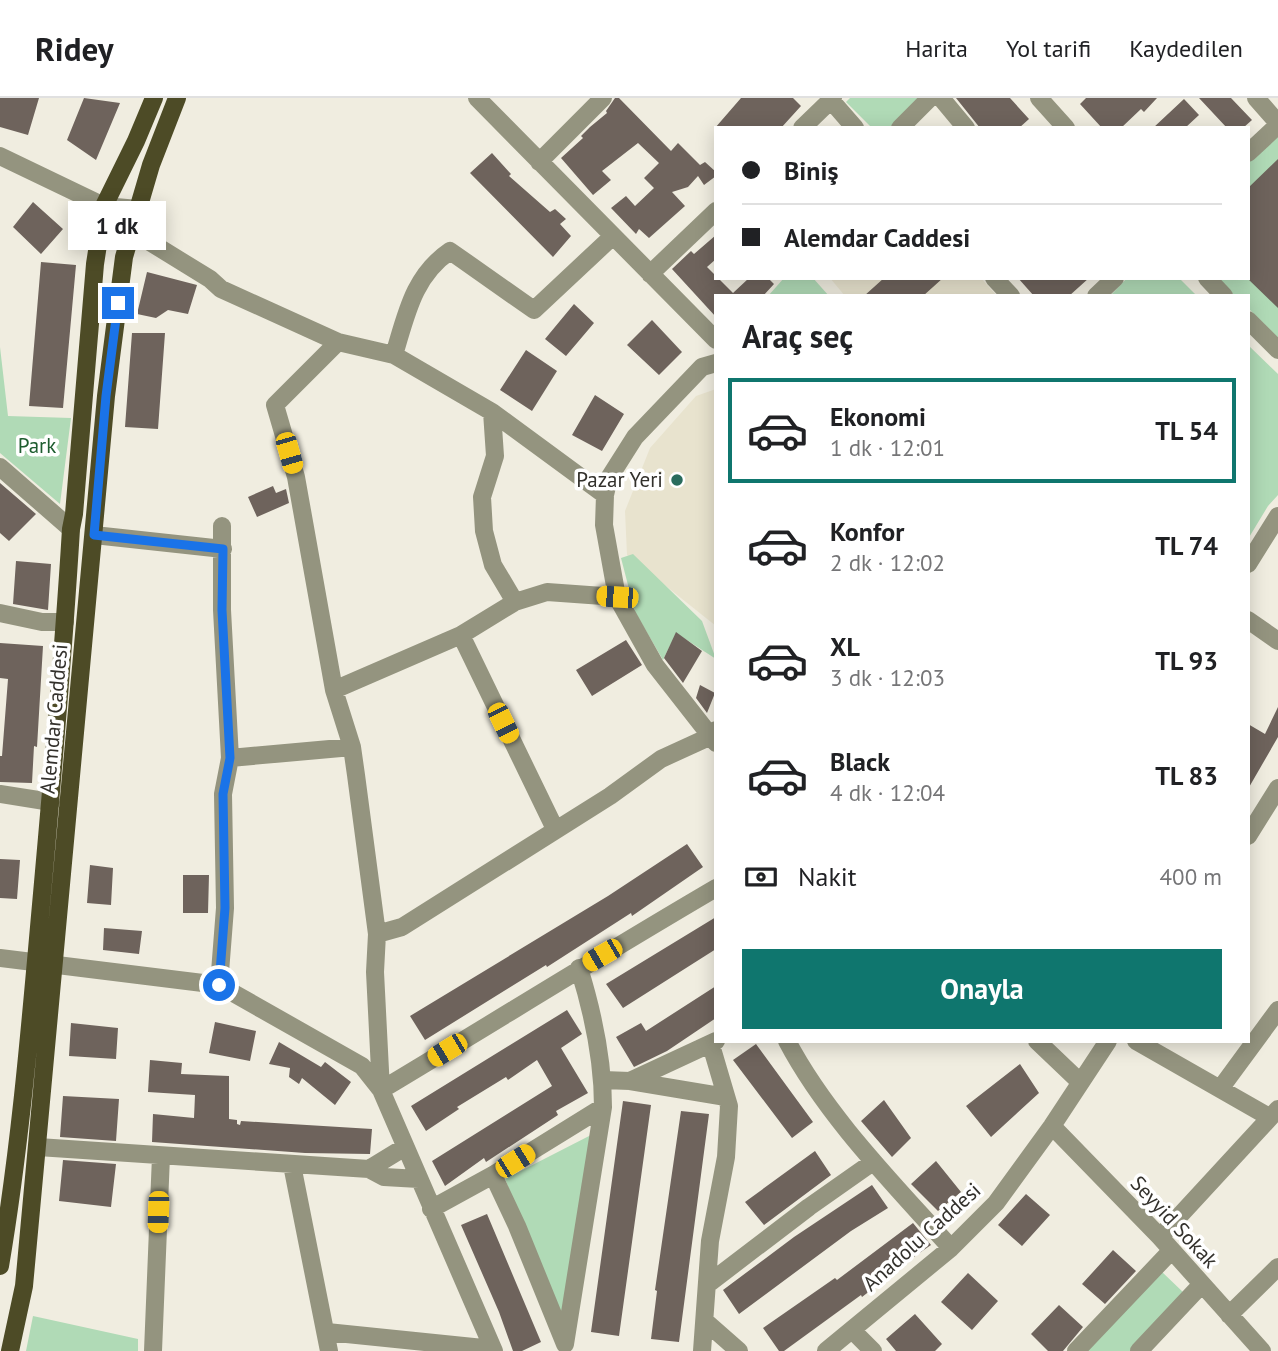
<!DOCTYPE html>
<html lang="tr">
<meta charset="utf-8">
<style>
:root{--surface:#fff;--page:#f6f6f6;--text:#202124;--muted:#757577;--line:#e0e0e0;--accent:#0f766e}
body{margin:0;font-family:"PT Sans",sans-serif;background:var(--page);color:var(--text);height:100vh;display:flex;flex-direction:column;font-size:26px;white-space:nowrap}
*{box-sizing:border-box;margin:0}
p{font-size:23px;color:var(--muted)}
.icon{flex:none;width:38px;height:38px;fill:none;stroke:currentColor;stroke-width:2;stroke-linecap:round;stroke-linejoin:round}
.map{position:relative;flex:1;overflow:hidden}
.details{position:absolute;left:714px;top:196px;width:536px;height:749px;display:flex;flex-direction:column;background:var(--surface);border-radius:0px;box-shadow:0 4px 18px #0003}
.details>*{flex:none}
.hud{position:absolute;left:714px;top:28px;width:536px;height:154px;border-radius:0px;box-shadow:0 4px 18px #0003;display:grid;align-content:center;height:154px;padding:0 28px;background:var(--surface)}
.end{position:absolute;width:32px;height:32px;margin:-16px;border:9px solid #1a73e8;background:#fff;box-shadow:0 0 0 4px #fff}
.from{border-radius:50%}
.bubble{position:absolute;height:49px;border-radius:0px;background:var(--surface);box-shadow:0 4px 18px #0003;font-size:23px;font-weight:700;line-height:49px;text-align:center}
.car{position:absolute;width:21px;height:42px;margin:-21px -10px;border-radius:9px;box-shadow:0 0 5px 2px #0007;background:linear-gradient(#f5c518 24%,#345 0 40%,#f5c518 0 76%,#345 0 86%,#f5c518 0)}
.hud b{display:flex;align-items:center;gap:24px;height:66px;font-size:26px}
.hud b+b{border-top:2px solid var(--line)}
.hud i{width:18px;height:18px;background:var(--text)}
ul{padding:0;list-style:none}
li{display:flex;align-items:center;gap:21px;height:105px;margin:0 14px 10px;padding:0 14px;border:4px solid transparent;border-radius:0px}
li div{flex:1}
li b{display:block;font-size:26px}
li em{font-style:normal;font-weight:700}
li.current{border-color:var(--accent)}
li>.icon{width:63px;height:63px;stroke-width:1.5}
h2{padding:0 28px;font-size:32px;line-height:84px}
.pay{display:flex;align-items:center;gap:18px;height:77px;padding:0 28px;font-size:26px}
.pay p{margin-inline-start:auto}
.primary-button{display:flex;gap:14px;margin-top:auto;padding:14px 28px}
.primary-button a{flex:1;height:80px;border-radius:0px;background:var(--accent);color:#fff;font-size:28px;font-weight:700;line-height:80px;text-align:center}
header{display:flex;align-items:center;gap:42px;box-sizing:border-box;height:98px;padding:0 35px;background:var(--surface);border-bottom:2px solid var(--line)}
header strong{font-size:33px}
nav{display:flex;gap:38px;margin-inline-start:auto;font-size:24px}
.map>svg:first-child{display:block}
.built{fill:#e8e3ce}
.green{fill:#b0dab6}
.building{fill:#6e635c}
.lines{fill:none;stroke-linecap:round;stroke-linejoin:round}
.minor{stroke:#94947f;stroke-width:18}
.major{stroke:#4d4b26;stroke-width:18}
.route{stroke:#1a73e8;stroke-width:9}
.poi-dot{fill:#296c5d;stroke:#fff;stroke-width:2.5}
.labels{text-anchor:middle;stroke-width:7;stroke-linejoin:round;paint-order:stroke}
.park-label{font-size:21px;fill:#1f5d30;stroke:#fff}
.poi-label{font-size:21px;fill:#33312c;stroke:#fff;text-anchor:end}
.street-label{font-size:21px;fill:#33312c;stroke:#fff}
</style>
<header>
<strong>Ridey</strong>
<nav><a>Harita</a><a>Yol tarifi</a><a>Kaydedilen</a></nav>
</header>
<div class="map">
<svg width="1278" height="1253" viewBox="0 0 1278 1253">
<rect width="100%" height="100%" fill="#f0ede0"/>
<path class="built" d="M830,180H981L997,198H845Z
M716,291V528L627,457L625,413L650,350L696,298Z"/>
<path class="green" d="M850,0H920L889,30H872L846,4Z
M1278,34V240L1248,210V198H1235L1217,180H1248V63Z
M784,180H813L829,198H768Z
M1127,180H1179L1197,198H1110Z
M1248,247L1278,276V397L1268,408L1248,441Z
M0,249L8,318L71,320L60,406L0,355Z
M633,456L702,523L716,561L676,535L663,562L635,514L621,460Z
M591,1037L561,1219L505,1081Z
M1161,1173L1185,1196L1131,1253H1085Z
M33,1218L138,1241V1253H26Z"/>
<path class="building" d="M0,0H39L28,37L0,29Z
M84,0L120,5L96,62L67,42Z
M615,0H619L671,53L678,45L700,67L705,64L716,74V78L704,87L698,78L688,89L672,94L685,108L649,140L639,131L636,136L611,110L626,98L635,108L654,90L644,80L659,65L638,45L602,73L611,82L593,97L561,60L583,40L581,38L590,29L607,15L606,13Z
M741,0H793L801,8L781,30H715Z
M956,0H1010L1029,21L1019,30H980Z
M1086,0H1157L1144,14L1141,11L1121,30H1102L1080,6Z
M1199,0H1231L1252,22L1243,30H1227Z
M1184,1L1199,17L1185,30H1153Z
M492,55L511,76L509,78L550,114L555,111L566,121L560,126L571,138L553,159L470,75Z
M1278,61V210L1248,181V90Z
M33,104L63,131L41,156L13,129Z
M716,137V161L707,169L733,195L749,180H768L774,186L763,198H716V219L672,171L691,153L694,156Z
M41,164L76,167L63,310L29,308Z
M147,174L197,187L188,216L168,212L156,220L137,216Z
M884,180H943L923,198H864Z
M1018,180H1089L1069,198H1034Z
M574,206L594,225L566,258L545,241Z
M652,222L682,254L659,277L627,247Z
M132,235H165L158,331L125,329Z
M526,252L557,273L532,313L500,292Z
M595,297L624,316L602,353L572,337Z
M0,385L36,416L9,443L0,435Z
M273,388L276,395L286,391L289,405L257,419L248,399Z
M16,463L51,466L48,512L13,506Z
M676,534L702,553L683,585L664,560Z
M626,542L642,567L592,598L576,572Z
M0,545L43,548L37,649L34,648L32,685L0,684V658H2L8,581L0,580Z
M700,587L715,595L707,615L696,600Z
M1278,609V639L1248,691V626L1265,636Z
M687,746L703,769L632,818L631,815L547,869L546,867L425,942L410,918L608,798Z
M0,761L20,762L17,801L0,800Z
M90,767L113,770L111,807L87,805Z
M183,777H209L208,815H183Z
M716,819V851L623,910L606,886Z
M104,830L142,833L139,856L103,852Z
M716,888V920L667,953L634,969L616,939L641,925L646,933Z
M567,912L582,936L561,950L588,995L556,1013L558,1017L486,1064L484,1060L445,1088L432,1063L552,988L537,962L508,982L506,979L457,1009L459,1011L426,1033L411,1008Z
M215,924L256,933L250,963L209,955Z
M71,925L118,930L116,961L69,958Z
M279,944L321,969L325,964L351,984L335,1007L302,980L299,986L289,979L290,970L269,966Z
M756,946L813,1024L792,1040L733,962Z
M150,962L182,965L181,976L229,978V1021L237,1022V1026L240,1027L241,1023L372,1031L370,1056L305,1055L152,1044L153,1016L194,1020L195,997L148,994Z
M1020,966L1039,995L991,1039L966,1008Z
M63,998L119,1001L116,1043L60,1039Z
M884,1002L911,1040L892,1059L861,1023Z
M623,1003L651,1007L619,1238L591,1234Z
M681,1013L709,1016L679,1244L651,1241L657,1193L655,1192Z
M815,1053L831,1077L764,1127L745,1104Z
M63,1062L116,1066L111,1109L59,1103Z
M936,1063L961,1094L938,1113L911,1086Z
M872,1087L888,1110L851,1133L739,1216L723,1192L794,1139Z
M1026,1096L1050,1117L1022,1148L998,1127Z
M487,1116L541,1244L522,1253H513L499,1214L461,1127Z
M913,1125L931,1147L892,1174L893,1175L862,1199L861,1197L784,1253H779L763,1230L835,1180L837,1182Z
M1113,1152L1136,1173L1105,1206L1082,1186Z
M968,1175L998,1203L972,1232L941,1204Z
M1059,1207L1083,1229L1063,1253H1048L1031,1236Z
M915,1216L942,1246L935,1253H896L886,1241Z"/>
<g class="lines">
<path class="minor" d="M477,0L716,242
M829,0L855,30
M941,0L966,30
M1039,0L1066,30
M1256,0L1278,25
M802,30L833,0
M900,30L930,0
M1248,55L1278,27
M0,58L104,108L138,111
M539,64L603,0
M99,139L132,133L210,181L221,191L338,244
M650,176L716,113
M994,180L1011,198
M1207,180L1224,198
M1096,198L1115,180
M1248,222L1278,252
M394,257C406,218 413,178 450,153L534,212L613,138
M716,265L702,269L635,339L609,380L605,397L604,427L617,499L655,567L716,645
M492,314L495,358L482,399L484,433L493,467L515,504
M0,369L71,431
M605,397L492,314L394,257L338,244L275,307L296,379L334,592L352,649L356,677L377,836L375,874L381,992C493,925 603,856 716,790
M94,437L223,451
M1248,466L1278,418
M0,515L42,524H65
M1248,522L1278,543
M461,537L555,731
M334,592L461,537L515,504L547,494L617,499
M230,660L352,649
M0,696L51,704
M1248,738L1278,690
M377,836L402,829L610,698L661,661L709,639L716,632
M0,860L219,887L362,968L381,992L494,1253
M219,887L225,810L223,696L230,660L222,512V428
M787,943C827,1019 894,1086 951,1150
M1037,943L1080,984
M1136,943L1269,1019
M603,982L630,983L716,943
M630,983L726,999
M1220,991L1278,912
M1052,1028L1160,1139L1262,1253
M38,1049L369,1071L405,1049
M292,1067L329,1253
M369,1071L384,1079L419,1081
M493,1077L517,1128L565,1246
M431,1111L493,1077L603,1009C603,961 593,915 579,870
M1160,1139L1278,1011
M708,1186L809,1109L873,1064
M1229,1217L1278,1169
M706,1224L739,1253
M852,1232L873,1253
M327,1234L493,1251
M565,1246L603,1009
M153,1253L161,1058
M702,1253L710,1143L726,1059L729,1008L711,947
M826,1253L951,1150L996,1105L1052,1028L1108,943
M1076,1253L1171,1153
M1139,1253L1202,1186"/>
<path class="major" d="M0,1168C19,1056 29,942 39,829C51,697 63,564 71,431L74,416L95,166L104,108L136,43L154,0
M10,1253L24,1188L106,298L124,159L151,67L177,0"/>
</g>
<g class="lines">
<path class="route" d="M118,205L106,298L94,437L223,451L222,512L230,660L223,696L225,810L219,887"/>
</g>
<circle class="poi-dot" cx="677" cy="382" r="7"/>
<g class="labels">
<g class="park-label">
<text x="37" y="355">Park</text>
</g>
<g class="poi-label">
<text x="663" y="389">Pazar Yeri</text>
</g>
<g class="street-label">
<text transform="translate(54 621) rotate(-85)" y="7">Alemdar Caddesi</text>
<text transform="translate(1174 1124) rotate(47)" y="7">Seyyid Sokak</text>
<text transform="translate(922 1139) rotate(-42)" y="7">Anadolu Caddesi</text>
</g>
</g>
</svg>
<i class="end from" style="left:219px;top:887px"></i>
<i class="end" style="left:118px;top:205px"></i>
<div class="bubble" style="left:68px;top:103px;width:98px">1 dk</div>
<i class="car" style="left:289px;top:355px;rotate:164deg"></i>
<i class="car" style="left:617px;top:499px;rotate:274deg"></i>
<i class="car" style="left:503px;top:625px;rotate:154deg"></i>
<i class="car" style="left:602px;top:857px;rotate:240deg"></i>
<i class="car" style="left:447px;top:952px;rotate:239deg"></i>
<i class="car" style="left:515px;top:1063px;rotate:58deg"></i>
<i class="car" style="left:158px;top:1114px;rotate:182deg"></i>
<div class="hud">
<b><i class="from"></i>Biniş</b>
<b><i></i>Alemdar Caddesi</b>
</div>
<section class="details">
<h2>Araç seç</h2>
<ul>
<li class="current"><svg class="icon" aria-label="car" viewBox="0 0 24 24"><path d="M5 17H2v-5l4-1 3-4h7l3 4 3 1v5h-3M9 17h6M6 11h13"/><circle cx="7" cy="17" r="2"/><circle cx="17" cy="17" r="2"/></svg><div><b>Ekonomi</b><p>1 dk · 12:01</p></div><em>TL 54</em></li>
<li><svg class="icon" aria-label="car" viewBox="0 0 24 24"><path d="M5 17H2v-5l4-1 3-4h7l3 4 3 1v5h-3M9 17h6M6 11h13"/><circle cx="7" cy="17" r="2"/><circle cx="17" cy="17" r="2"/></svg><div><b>Konfor</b><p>2 dk · 12:02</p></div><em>TL 74</em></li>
<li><svg class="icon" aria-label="car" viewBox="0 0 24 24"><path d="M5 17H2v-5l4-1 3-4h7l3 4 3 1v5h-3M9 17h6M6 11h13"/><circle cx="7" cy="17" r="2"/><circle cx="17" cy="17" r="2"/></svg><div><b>XL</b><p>3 dk · 12:03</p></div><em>TL 93</em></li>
<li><svg class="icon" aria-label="car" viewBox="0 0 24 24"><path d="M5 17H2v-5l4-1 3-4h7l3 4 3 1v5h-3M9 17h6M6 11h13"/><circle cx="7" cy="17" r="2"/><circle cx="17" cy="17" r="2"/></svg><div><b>Black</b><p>4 dk · 12:04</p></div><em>TL 83</em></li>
</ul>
<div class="pay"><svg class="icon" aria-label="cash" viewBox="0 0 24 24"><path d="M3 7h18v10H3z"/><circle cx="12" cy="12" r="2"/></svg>Nakit<p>400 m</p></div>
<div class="primary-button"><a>Onayla</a></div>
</section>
</div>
